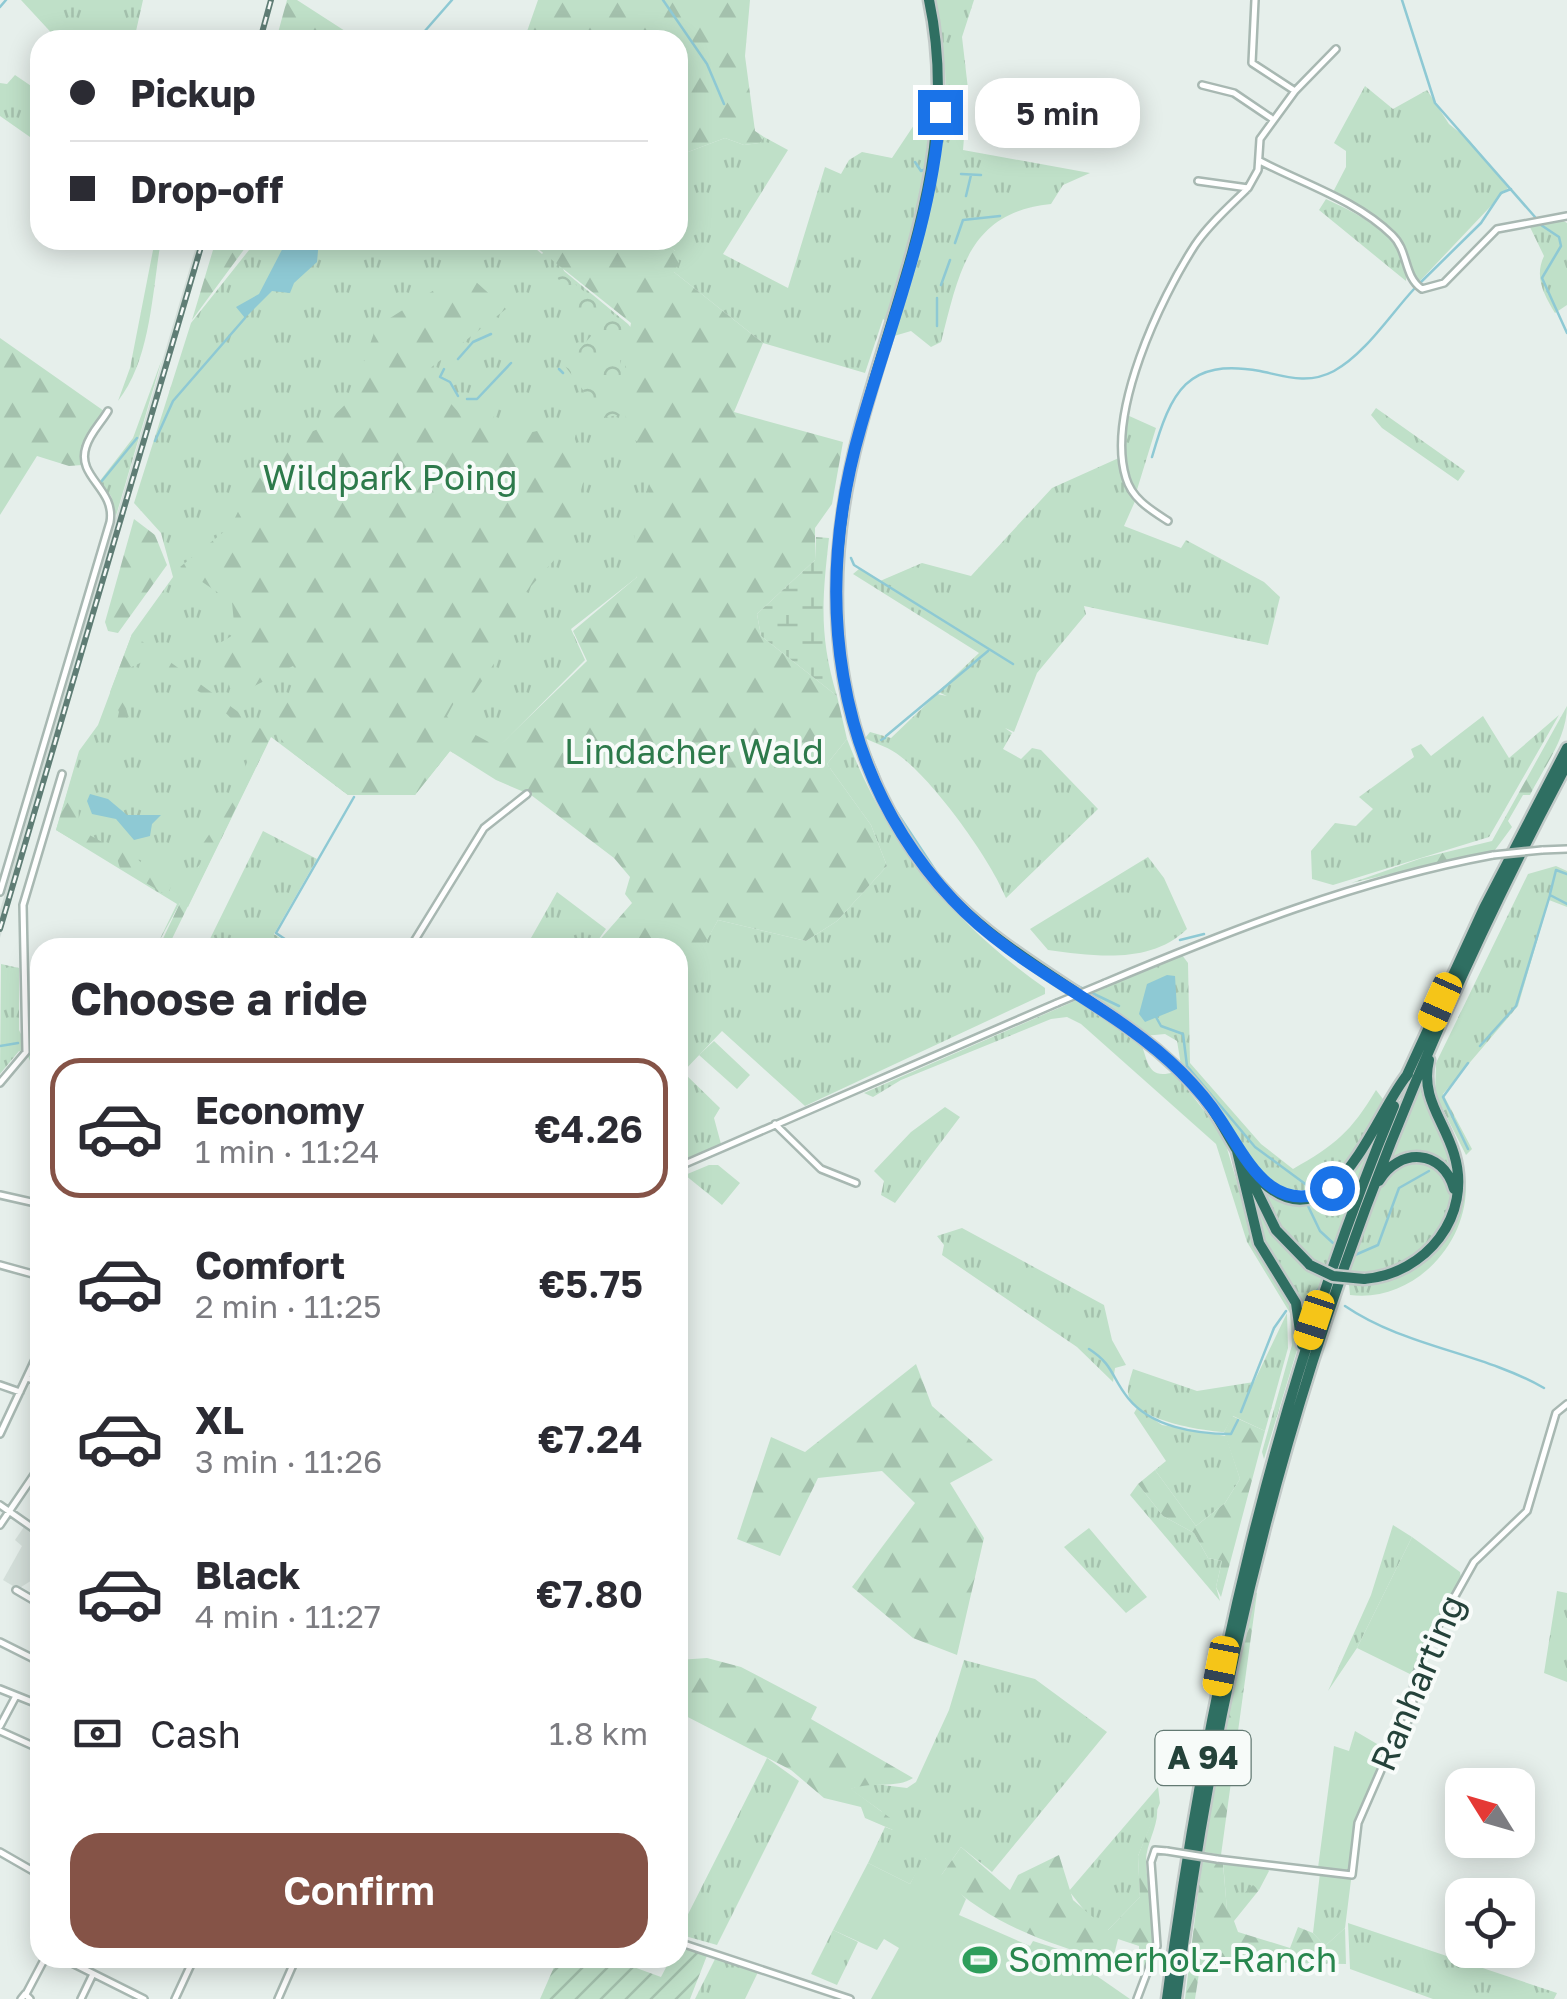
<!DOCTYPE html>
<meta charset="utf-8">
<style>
:root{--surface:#fff;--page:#f2f2f3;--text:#2b2b33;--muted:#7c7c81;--line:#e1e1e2;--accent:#855347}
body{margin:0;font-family:"Golos Text",sans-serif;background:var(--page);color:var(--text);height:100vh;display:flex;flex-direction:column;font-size:38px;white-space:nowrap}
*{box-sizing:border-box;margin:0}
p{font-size:32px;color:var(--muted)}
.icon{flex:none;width:55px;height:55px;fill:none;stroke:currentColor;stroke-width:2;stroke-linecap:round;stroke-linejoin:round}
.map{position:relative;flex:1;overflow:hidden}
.drawer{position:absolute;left:30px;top:938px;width:658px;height:1030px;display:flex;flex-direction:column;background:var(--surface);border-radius:30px;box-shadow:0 5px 25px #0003}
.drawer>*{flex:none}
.top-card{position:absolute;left:30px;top:30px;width:658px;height:220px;border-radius:30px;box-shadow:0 5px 25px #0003;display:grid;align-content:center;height:220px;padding:0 40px;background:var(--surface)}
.needle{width:65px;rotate:307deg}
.buttons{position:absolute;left:1445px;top:1768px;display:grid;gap:20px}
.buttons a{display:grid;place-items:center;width:90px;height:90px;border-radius:20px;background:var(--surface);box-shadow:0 5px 25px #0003;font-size:50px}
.end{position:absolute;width:45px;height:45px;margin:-22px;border:12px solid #1a73e8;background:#fff;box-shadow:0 0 0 5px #fff}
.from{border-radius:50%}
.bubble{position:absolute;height:70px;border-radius:30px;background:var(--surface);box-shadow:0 5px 25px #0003;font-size:32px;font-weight:600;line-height:70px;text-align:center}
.car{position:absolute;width:30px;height:60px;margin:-30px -15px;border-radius:12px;box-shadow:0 0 8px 2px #0007;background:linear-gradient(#f5c518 24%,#345 0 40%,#f5c518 0 76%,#345 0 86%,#f5c518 0)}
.top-card b{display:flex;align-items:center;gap:35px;height:95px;font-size:38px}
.top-card b+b{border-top:2px solid var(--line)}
.top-card i{width:25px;height:25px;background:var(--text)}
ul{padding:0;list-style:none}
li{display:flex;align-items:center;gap:30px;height:140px;margin:0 20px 15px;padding:0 20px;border:5px solid transparent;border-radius:30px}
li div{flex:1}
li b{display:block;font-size:38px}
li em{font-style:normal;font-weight:600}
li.selected{border-color:var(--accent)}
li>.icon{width:90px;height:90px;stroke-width:1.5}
h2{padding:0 40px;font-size:45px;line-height:120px}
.pay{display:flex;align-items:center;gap:25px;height:110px;padding:0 40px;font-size:38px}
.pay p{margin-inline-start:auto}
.primary-button{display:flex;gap:20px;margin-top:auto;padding:20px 40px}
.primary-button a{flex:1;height:115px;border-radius:30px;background:var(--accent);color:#fff;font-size:40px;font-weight:600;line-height:115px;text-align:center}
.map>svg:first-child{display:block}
.built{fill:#d4dfda}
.grass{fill:url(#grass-tufts)}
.forest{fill:url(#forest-firs)}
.wetland{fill:url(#wetland-marsh)}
.park{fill:url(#park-crowns)}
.garden{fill:url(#garden-furrows)}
.pitch{fill:#bfe0c8}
.water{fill:#8ec9d4}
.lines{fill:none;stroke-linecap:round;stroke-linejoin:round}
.stream{stroke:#8ec9d4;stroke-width:2.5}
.minor-casing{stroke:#a8b8b2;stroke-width:10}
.highway-casing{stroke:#c2cac8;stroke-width:15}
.minor{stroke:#fff;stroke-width:5}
.highway{stroke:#2f6f62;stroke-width:10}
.rail-casing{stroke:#5f7d75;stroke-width:6}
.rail{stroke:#f7fbf9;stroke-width:2.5;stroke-dasharray:8;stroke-linecap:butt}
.minor-bridge-casing{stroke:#a8b8b2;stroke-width:10;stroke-linecap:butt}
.highway-bridge-casing{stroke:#c2cac8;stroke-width:15;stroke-linecap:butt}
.minor-bridge{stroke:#fff;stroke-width:5}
.highway-bridge{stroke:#2f6f62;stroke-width:10}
.route{stroke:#1a73e8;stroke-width:12}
.labels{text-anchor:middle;stroke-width:8;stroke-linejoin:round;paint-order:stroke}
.shield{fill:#f7fbf9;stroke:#637a73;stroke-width:2.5}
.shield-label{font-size:32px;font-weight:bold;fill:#24423a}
.park-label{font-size:35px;fill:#2d7a4b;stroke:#f7fbf9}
.street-label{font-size:35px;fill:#24423a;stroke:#f7fbf9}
.leisure-label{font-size:35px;fill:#27864d;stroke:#f7fbf9;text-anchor:start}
</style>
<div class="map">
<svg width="1567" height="1999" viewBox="0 0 1567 1999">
<defs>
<pattern id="grass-tufts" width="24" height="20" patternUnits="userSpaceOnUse" patternTransform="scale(2.5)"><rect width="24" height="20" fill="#bfe0c8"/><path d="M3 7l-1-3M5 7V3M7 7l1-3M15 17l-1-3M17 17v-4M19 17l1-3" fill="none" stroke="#a4c1ad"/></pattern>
<pattern id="forest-firs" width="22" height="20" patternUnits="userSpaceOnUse" patternTransform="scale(2.5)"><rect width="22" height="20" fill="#bfe0c8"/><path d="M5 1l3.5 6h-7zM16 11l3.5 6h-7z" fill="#a4c1ad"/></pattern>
<pattern id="wetland-marsh" width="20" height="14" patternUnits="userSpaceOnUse" patternTransform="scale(2.5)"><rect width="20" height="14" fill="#bfe0c8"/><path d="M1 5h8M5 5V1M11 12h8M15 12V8" fill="none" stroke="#a4c1ad"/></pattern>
<pattern id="park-crowns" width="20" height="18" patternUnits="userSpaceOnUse" patternTransform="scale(2.5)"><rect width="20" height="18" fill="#bfe0c8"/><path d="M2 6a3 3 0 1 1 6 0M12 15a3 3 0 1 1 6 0" fill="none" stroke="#a4c1ad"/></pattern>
<pattern id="garden-furrows" width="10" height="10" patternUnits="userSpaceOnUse" patternTransform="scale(2.5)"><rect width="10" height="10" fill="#bfe0c8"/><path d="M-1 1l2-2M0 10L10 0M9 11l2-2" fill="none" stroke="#a4c1ad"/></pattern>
</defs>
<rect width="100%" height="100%" fill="#e6efeb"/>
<path class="built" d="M198,240H206L0,938V910Z
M26,1524L40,1534V1575L18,1589L3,1580L22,1546L15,1540Z"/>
<path class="grass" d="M21,0H143L134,40H58Z
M935,0H974L962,37L968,89L963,150L1090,173L1063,185L1051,204C968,212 959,273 941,342L931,347L911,331L894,336C920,250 950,161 945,69C943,46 938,23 935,0Z
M15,75L40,92V144L0,116V83L7,84Z
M1365,86L1393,109L1427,90L1449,124L1470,141L1508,188L1417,284L1398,239L1332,194L1346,167V151L1334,143Z
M932,89L936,92L925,198L889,323L883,319L865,373L763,343L674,272L675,251L662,240H678V163L688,152L725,138L744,145L759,143L764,137L788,150L723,254L788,288L825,167L841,174L849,160L862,152L892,158L922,113Z
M1326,199C1360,215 1409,238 1406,281L1319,210Z
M1562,220L1567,223V305L1555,313C1544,295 1534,277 1544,256L1528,223Z
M155,240H161C152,292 151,359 118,401L130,368Z
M257,240H525L542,254L554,240L564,271L628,324L719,436L708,466L636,578L571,629L585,660L480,766L450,751L415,795H348L271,737L188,907L180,903L156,947L177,904L56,830L79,751L98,725L132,634L173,577L161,533L134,503L191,323Z
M162,359L116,516L111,496L99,482L133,438Z
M1376,408L1465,471L1458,481L1382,428L1371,415Z
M1127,415L1156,428L1136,493L1125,467Z
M1121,457L1136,499L1124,526L1181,548L1186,540L1264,582L1280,597L1268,645L1084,606L1086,614L1037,673L1014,732L1005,728L1012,733L1003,749L1021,759L1032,748L1041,750L1098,809L1006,898C991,860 934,781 900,756C891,748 876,744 865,738L870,732L891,738L937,694L947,696L938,692L979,653L853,574L859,569L880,581L922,563L971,576L1052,488Z
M1559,715L1489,837L1333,885L1312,879L1311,851L1335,823L1356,826L1373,809L1359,797L1414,757L1411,749L1421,744L1431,756L1483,716L1509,758Z
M847,739C887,844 954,924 1045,988V994L805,1106L722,1031L683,1072L720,1108L714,1118L721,1144L678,1162V990L718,920L806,941L837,921L887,866L871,825L827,764Z
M263,831L317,859L274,934L294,947H218L208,943Z
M1148,857L1164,878L1187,929C1150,965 1094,956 1048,950L1030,929Z
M1556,866L1567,871V907L1549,900L1518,1006L1443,1094L1472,1149L1466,1155L1435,1094L1436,1063L1528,874Z
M557,892L606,929L596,943L601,947H550L531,938Z
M1182,955L1188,963L1190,1063L1261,1144L1293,1169C1335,1145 1351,1132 1376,1090L1386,1103L1345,1171L1319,1191L1278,1189L1265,1182L1216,1101L1181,1065L1177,1041L1165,1034L1144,1036L1084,996Z
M1,964L19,968V1030L22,1036H40V1084L27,1054L19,1051L0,1074Z
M1077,1000L1140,1041C1148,1058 1146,1081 1174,1072L1223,1135L1255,1243L1293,1303L1299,1323L1297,1350L1264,1459L1262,1452L1292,1345L1290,1313L1247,1242L1216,1144L1081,1024L1067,1017L1051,1019L901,1080L873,1097L864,1093Z
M1430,1068C1432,1072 1431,1091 1435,1102C1443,1123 1458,1142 1463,1165C1480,1231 1419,1304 1350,1295L1349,1284C1381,1285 1412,1275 1434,1251C1503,1173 1417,1131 1430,1068Z
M1422,1080C1424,1115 1448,1144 1456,1179L1446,1168L1404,1155L1388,1162Z
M945,1107L960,1117L895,1203L881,1195L884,1181L874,1171L911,1132Z
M1379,1130L1326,1270C1290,1251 1271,1217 1257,1180L1284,1198L1334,1190Z
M1425,1159C1431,1163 1440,1168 1444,1174C1481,1222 1391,1286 1346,1272L1381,1177L1390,1167Z
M709,1165H718L740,1183L722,1205L685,1175Z
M1245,1177C1264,1219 1281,1255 1323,1278L1304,1329L1268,1258Z
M962,1228L1104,1305L1112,1340L1126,1365L1115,1368L1113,1382L1077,1347L942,1255L944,1245L937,1236Z
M1287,1313L1288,1348L1265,1431L1233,1416L1224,1432C1203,1431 1132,1420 1128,1393C1127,1387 1131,1376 1133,1369L1197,1391L1254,1382Z
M1137,1408L1162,1425L1226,1436L1240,1479L1225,1503L1196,1526L1155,1470L1166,1461L1134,1413Z
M1138,1484L1163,1516L1194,1533L1208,1558L1222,1561L1216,1587L1220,1601L1130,1495Z
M1393,1525L1412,1537L1357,1648L1328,1691L1371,1595Z
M1089,1528L1147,1597L1126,1613L1064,1547Z
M1557,1591L1567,1593V1682L1544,1673Z
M964,1660L1035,1679L1107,1732L992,1872L961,1847L940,1877L925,1858L910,1884L868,1863L885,1827L893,1830L881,1811L850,1789L867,1783L907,1788L916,1782L949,1710Z
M767,1758L799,1781L717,1945L678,1934Z
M1158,1787L1160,1803L1138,1856L1140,1897L1107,1931L1092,1920L1069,1891Z
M1223,1861L1266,1867L1269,1871L1259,1890L1253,1886L1227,1911Z
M1320,1873L1350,1876L1351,1880L1345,1928L1325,1946L1313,1933Z
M1348,1923L1557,1993L1554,1999H1433L1350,1969Z
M833,1930L858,1942L837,1985L811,1974Z
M721,1957L760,1968L745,1999H695L715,1959Z"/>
<path class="forest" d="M287,0H297L359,40H276Z
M538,0H750L745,56L755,131L764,137L760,143L744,145L725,138L688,152L678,163V40H524Z
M216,240H251L192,320Z
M527,240H662L675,251L679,262L674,272L763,343L734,412L843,442L832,504L815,528V560L757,614L761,636L837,696L847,739L827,764L871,825L887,866L837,921L806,941L718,920L679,991L678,948H601L596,944L632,903L625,894L630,877L614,858L531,795L496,780L450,751L415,795H348L294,754L273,730V711L303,680L293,666L245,691L230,688L218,644L235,634L232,602L180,567L231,526L254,479L297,437L321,428L351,399L376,327L464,271L506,309L424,373L460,414L487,401L497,403L493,420L504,435L533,417L537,423L528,433L578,422L570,464L586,473L563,550L525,593L504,649L467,703L455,701L447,716L454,726L451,732H470L498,747L587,661L573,631L637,577L633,518L661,463L626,432L625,355L631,323Z
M0,338L104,411L84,444L82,465L69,466L37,456L0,515Z
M134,519L155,535L167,565L118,633L108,631L105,622Z
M132,634L271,736L168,947H159L180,903L120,868L115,852L128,851L144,865L145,875L172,885L169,891L176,892L202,862L200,848L221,817L214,811L219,807L227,811C231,797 248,766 249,754C251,717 175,677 149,659L127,669L126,725H116L119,712L110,692Z
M1567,706C1567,738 1544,767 1530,795H1523L1508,821L1512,827L1495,850L1351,883L1422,858L1492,841Z
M72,777L78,781L79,829L102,842L101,847L89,846L107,860L56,830Z
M916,1364L932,1406L993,1460L950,1483L984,1538L957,1655L913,1638L852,1587L915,1503L882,1471L818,1478L780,1556L737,1539L771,1437L805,1452Z
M1232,1416L1265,1431L1221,1597L1216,1587L1222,1561L1208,1558L1194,1533L1163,1516L1138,1484L1155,1470L1196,1526L1225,1503L1240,1479L1224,1432Z
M1250,1590L1257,1593L1221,1855L1201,1851Z
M707,1658L741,1667L817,1707L811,1719L913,1778C897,1789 870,1781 851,1789L897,1823L893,1830L865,1818L861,1807L824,1798L791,1770L678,1712V1660Z
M1157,1808C1159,1826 1146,1843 1146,1861C1146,1891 1168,1953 1139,1974V1946L1118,1939L1112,1963C1041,1940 997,1928 940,1877L961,1847L1010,1890L1018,1875L1059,1855L1073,1900L1108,1930L1140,1897L1138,1856Z
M1202,1861L1223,1864L1227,1910L1253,1885L1259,1890L1234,1921L1238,1932L1290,1948L1298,1927L1313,1933L1325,1946L1345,1928L1346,1964L1241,1962L1200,1967L1195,1999H1185Z"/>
<path class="wetland" d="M816,537L829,538C822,600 819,636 837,696L761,636L757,614L815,560Z"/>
<path class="park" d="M561,273L625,324L620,352L622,414L604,418L565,366L598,328L577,309L557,277Z"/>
<path class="garden" d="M678,1944L708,1953L690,1999H540L558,1958H609L661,1977L671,1958H678Z"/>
<path class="pitch" d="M714,1041L750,1075L737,1089L699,1055Z
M1412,1537L1460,1572L1461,1578L1414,1676L1357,1648Z
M1355,1731L1389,1751L1355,1822L1350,1868L1347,1873L1318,1868L1334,1746L1349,1751Z
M924,1857L966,1899L959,1915L1030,1946L1033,1941L1058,1949L1130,1999H871L899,1948L884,1939L877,1950L833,1930L868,1863L910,1884Z"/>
<path class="water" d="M287,240H319L317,262L294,283L290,293L272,291L245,318L236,307L259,294Z
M90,794L108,799L127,815H161L152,824L150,836L134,840L116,819L92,814L87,801Z
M1167,975L1175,976L1177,1009L1145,1022L1139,1014L1147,984Z"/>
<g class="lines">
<path class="stream" d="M663,0L707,64L724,104
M1402,0L1435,103L1535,217
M0,7L6,0
M417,40L452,0
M915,162L921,171L926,169
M961,174L981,175
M966,196L971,175
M1538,223L1559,237L1561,246L1542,278L1567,333
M955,243L963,220L1000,216
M1420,283L1481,223L1501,193L1511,189
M941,285L950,260
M937,326V298
M458,359L473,342L491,334
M444,369L440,377L450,382L458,396
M559,369L563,373
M467,399H477L511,363
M155,441L173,401L245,318
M1152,457C1171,391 1187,358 1260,371C1284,376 1308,385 1334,371C1365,354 1390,315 1414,289
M101,482L137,438
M851,558L854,565L1013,664
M842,590V607
M852,694L859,720
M886,736L988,651
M881,740L885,738
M867,747L879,776
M890,802L937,873L962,901
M1550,894L1556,870L1567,874
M1180,940L1204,934
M298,948L276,933L354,797
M1046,968L1059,975
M1065,980L1119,1006
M1156,1017L1161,1026L1183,1034L1187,1066L1255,1147L1308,1186
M35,1042L40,1044
M0,1046L18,1043
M1480,1046L1516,1006L1550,895L1567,904
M1468,1149L1443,1097L1468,1063
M1308,1206L1320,1231L1333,1243
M1355,1255L1378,1245L1399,1188L1429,1171
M1304,1305L1323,1284
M1345,1306C1405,1347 1481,1352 1544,1388
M1089,1349C1114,1365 1111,1377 1128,1398C1151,1427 1196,1434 1231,1434L1238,1420
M1241,1412L1274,1328L1286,1311"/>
<g class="minor-casing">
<path id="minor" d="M1202,85L1234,93L1271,118
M1295,91L1336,49
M1260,161C1304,184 1356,200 1392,235C1409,251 1403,276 1422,289L1444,283L1497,229L1567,216
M1198,181L1248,188L1258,170L1260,139L1295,91L1252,63L1255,0
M1168,521C1151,510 1132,499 1126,478C1106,413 1160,299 1195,245C1209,224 1230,206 1248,188
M1542,850L1567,849
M0,892L110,522C116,489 76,477 86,447C90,433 101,423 108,411
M410,948L484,828L527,794
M1105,983C1231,930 1358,880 1493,855
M0,1083L26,1052L23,905L62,774
M775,1124L821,1169L856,1183
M678,1167L1057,1003
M0,1195L40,1204
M0,1265L40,1276
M27,1378L40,1382
M0,1385L20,1392
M0,1434L40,1349
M0,1505L40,1533
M0,1525L40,1466
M16,1590L40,1604
M0,1642L40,1662
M0,1689L40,1705
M0,1726L16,1696
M0,1731L40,1749
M0,1852L40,1875
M1217,1859L1352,1875L1358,1823L1385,1761L1412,1714L1414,1681L1427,1646L1474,1562L1527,1511L1556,1413L1567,1404
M678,1942L850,1999
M62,1958L144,1999
M26,1994L45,1958
M21,1999L25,1994L30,1999
M81,1999L93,1974
M175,1999L194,1958
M278,1999L296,1958
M1137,1999L1157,1946L1151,1862L1155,1850L1167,1851"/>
</g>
<g class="highway-casing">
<path id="highway" d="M929,0C962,154 897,287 859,433C820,581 828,730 918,858C994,966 1122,998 1203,1096C1224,1122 1236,1158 1261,1181C1334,1249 1375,1112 1408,1074
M1406,1077L1484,908L1567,748
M1237,1151L1259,1243L1296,1303L1302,1345
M1246,1169L1276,1230L1310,1265
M1379,1181C1399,1147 1443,1149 1454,1189
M1364,1279C1426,1274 1473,1216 1454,1154C1444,1120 1420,1098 1429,1060
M1167,1999C1207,1692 1275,1393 1394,1106
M1176,1999C1232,1547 1353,1166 1567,764"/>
</g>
<use href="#minor" class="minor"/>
<use href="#highway" class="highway"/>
<g class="rail-casing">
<path id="rail" d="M260,40L271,0
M0,929L203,240"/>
</g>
<use href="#rail" class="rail"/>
<g class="minor-bridge-casing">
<path id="minor-bridge" d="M1493,855L1542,850
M1057,1003L1105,983
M1167,1851L1217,1859"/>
</g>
<g class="highway-bridge-casing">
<path id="highway-bridge" d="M1310,1265L1333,1276L1364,1279"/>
</g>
<use href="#minor-bridge" class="minor-bridge"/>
<use href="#highway-bridge" class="highway-bridge"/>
</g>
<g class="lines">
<path class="route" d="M940,112C932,221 891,322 861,426C813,591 831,770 953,900C1019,971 1113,1004 1181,1072C1195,1086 1209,1102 1220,1119C1247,1159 1272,1219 1332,1188"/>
</g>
<defs>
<g id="stadium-bare" transform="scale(2.7)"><path d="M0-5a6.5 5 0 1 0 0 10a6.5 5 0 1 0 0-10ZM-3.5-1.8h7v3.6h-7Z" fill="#2e9e5b" stroke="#f7fbf9" stroke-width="2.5" paint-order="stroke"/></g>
</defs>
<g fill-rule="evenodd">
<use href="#stadium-bare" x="980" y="1960"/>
</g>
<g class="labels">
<rect class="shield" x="1155.5" y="1731" width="95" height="54" rx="8"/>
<g class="shield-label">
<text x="1203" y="1769">A 94</text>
</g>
<g class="park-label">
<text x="390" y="490">Wildpark Poing</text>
<text x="694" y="764">Lindacher Wald</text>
</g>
<g class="street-label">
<text transform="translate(1418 1683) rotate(-67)" y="12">Ranharting</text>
</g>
<g class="leisure-label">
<text x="1008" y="1972">Sommerholz-Ranch</text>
</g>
</g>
</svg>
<div class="buttons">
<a><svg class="needle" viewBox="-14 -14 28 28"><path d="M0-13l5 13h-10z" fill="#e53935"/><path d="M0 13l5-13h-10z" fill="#7c7c81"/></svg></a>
<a><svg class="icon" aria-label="locate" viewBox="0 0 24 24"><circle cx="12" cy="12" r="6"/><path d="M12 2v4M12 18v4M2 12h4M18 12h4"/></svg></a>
</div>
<i class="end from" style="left:1332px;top:1188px"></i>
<i class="end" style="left:940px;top:112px"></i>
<div class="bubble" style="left:975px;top:78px;width:165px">5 min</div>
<i class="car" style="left:1440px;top:1002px;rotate:204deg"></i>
<i class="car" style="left:1314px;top:1320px;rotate:198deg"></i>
<i class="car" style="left:1221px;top:1666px;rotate:191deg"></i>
<div class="top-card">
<b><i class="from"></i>Pickup</b>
<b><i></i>Drop-off</b>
</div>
<section class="drawer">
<h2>Choose a ride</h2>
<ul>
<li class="selected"><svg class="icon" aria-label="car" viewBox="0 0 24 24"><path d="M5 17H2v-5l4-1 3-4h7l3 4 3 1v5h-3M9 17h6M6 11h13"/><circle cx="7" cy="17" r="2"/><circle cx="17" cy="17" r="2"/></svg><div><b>Economy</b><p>1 min · 11:24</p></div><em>€4.26</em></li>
<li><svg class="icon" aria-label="car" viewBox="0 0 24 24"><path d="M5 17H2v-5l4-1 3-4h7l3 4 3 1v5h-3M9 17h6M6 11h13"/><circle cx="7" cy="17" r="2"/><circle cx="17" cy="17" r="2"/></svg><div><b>Comfort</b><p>2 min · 11:25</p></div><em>€5.75</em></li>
<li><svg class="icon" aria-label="car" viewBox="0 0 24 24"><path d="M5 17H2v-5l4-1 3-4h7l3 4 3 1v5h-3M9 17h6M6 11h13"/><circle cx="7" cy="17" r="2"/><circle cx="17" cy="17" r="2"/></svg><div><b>XL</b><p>3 min · 11:26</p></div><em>€7.24</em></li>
<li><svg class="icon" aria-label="car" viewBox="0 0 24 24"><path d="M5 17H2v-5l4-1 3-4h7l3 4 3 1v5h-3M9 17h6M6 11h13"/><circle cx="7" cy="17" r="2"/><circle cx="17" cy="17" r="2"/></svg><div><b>Black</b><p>4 min · 11:27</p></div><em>€7.80</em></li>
</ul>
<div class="pay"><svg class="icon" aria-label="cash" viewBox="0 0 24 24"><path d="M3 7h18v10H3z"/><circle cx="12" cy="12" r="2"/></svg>Cash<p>1.8 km</p></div>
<div class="primary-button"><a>Confirm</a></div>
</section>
</div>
